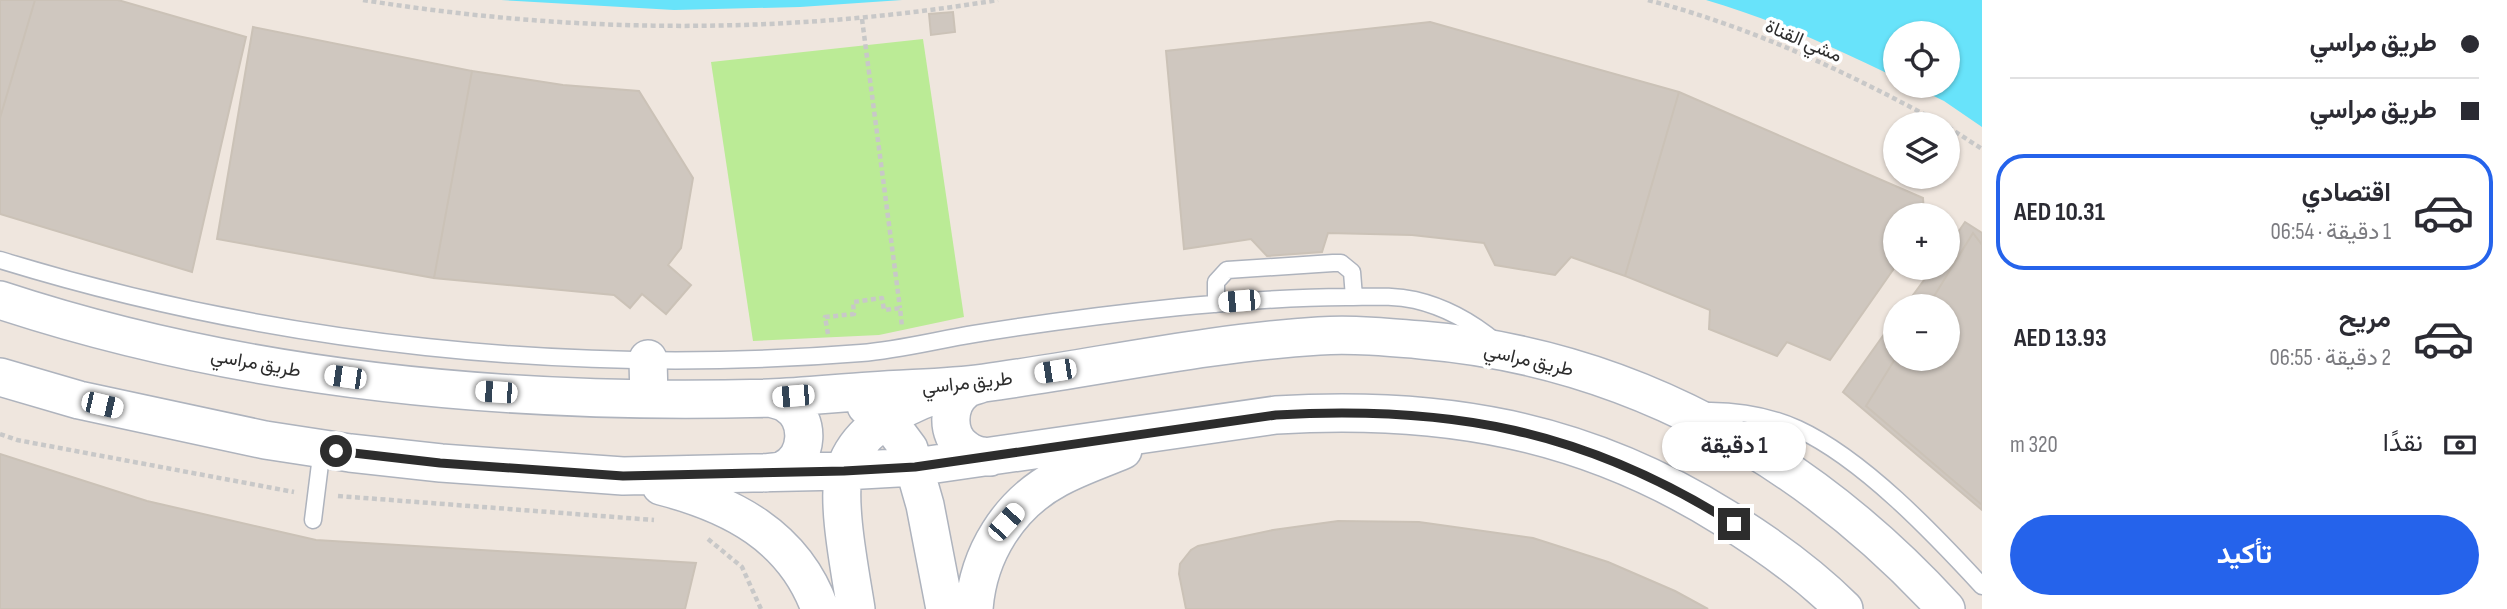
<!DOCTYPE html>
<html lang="ar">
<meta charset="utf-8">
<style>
:root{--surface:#fff;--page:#f7f7f7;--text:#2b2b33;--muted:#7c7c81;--line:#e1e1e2;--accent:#2563eb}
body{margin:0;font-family:"Sofia Sans Condensed",Vazirmatn,sans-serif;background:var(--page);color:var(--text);direction:rtl;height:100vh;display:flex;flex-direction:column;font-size:26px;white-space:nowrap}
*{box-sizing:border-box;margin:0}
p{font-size:23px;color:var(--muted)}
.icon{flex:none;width:38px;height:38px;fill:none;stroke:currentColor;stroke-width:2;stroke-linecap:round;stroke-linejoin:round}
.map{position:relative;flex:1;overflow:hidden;direction:ltr}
.drawer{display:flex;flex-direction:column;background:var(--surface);width:525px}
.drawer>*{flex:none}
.top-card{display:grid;align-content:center;height:154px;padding:0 28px;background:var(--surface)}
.controls{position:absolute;left:1883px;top:21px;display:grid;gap:14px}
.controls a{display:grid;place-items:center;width:77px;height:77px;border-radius:50%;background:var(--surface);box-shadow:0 2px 5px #0004;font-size:35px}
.end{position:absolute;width:32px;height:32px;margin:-16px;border:9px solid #2d2d2d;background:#fff;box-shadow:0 0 0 4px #fff}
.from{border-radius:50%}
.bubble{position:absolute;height:49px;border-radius:24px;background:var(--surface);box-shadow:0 2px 5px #0004;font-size:23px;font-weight:700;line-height:49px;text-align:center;direction:rtl}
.car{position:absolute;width:21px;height:42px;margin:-21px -10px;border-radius:9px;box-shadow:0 0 5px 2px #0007;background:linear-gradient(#fff 24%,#345 0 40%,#fff 0 76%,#345 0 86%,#fff 0)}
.top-card b{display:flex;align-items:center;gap:24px;height:66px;font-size:26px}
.top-card b+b{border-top:2px solid var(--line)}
.top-card i{width:18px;height:18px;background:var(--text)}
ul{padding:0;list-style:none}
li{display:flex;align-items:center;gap:21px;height:116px;margin:0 14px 10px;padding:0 14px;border:4px solid transparent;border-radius:28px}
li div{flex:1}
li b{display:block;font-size:26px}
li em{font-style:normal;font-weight:700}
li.active{border-color:var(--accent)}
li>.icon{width:63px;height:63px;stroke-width:1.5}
.pay{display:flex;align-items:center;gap:18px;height:77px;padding:0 28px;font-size:26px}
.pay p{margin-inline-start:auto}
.button{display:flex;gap:14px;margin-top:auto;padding:14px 28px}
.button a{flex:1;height:80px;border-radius:42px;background:var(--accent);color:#fff;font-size:28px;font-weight:700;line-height:80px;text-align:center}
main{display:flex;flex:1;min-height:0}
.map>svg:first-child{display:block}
.green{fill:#bbeb96}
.water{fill:#68e3fa}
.building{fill:#cfc7bf;stroke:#cbc2b7;stroke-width:2}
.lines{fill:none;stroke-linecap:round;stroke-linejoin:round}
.service-casing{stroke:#aeb3bd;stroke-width:19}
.tertiary-casing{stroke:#aeb3bd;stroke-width:40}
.path{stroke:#c8c8c8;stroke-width:4.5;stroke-dasharray:5 3.5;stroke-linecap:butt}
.service{stroke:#fff;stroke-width:16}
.tertiary{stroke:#fff;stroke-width:37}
.route{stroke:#2d2d2d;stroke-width:9}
.labels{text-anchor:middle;stroke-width:7;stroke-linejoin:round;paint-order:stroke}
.street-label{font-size:19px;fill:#2d2d2d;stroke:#fff}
</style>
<main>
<section class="drawer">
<div class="top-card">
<b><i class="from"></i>طريق مراسي</b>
<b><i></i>طريق مراسي</b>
</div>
<ul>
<li class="active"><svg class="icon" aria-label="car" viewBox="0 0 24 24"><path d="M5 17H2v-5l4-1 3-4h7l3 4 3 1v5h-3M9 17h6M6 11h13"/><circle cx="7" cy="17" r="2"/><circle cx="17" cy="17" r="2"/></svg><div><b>اقتصادي</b><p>1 دقيقة · 06:54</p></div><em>AED 10.31</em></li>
<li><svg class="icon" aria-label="car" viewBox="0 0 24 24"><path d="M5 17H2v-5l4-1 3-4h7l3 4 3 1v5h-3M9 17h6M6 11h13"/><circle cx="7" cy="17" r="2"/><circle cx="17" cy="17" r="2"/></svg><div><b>مريح</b><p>2 دقيقة · 06:55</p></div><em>AED 13.93</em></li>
</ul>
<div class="pay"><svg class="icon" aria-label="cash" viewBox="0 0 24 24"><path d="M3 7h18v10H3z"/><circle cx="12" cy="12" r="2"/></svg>نقدًا<p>320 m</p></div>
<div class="button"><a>تأكيد</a></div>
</section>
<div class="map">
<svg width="1982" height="609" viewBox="0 0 1982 609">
<rect width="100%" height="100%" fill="#efe6de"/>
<path class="green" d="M923,39L964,317L879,335L753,341L711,62Z"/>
<path class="water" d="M501,0H902L800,7L674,10Z
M1706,0H1982V127L1944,101L1913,86H1948V33H1895V77C1834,47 1771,19 1706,0Z"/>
<path class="building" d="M0,0H35L0,118Z
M35,0H118L246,37L192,272L0,214V118Z
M953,12L955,32L931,35L929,14Z
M1430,22L1679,92L1625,276L1571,257L1555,275L1495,265L1484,243L1412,235L1328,233L1322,252L1267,256L1251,239L1184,249L1166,51Z
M253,27L472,71L434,278L217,239Z
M472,71L563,85L639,91L693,178L681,248L668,265L691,285L666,314L642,294L630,308L614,295L434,278Z
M1679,92L1923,198L1924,215H1895V267L1830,360L1787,342L1777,356L1709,329L1710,310L1625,276Z
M1965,222L1982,233V510L1843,392L1895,319V359H1948V306H1905L1933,268H1948V247Z
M1973,233L1982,245V505L1866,406L1895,359H1948V306H1928Z
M0,454L147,501L316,540L696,563L685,609H0Z
M1338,521L1419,522L1533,538L1608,562L1675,591L1708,609H1186L1179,574L1180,564L1191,550L1198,546L1273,530Z"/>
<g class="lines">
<g class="service-casing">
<path id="service" d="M0,260C276,345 573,376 861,353C899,350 937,340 974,334C1042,323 1110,314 1179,307C1235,302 1290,297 1346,297C1370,297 1392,295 1415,300C1445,307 1472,322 1496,342
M1216,304V282L1227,270L1333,263H1341L1352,272L1354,297
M1703,411C1735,410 1769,416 1798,429C1863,459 1934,534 1982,586
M313,520L322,448"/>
</g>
<g class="tertiary-casing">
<path id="tertiary" d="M0,300C246,381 511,405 769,398C803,397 837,393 871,391C909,388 947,388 984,383C1095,368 1206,343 1319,336C1353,334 1387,337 1421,340C1628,357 1807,457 1946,609
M648,359L649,398
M0,377L79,400L265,440L350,453L441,463L623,476L844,471L915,467L1276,415C1441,405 1583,429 1725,518C1767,544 1809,574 1844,609
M980,384C975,386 968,387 964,391C947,404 946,435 964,448C972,455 980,456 990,457
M866,406L886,418L909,449L925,505L945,609
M766,473C771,472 778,472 783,470C809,458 811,419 787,404C783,401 776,400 771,398
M661,486C731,504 794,536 820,609
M856,609C851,576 835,498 845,469C858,429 901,407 938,394
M974,609C978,554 1009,504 1058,478C1078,467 1102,459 1123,450"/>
</g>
<path class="path" d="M363,0C575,34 785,35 998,0
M1648,0C1754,28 1847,72 1942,124
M862,19L900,308
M1948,127L1982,149
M828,334L825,317L854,314L853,302L882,298L884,310L900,308L902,327
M0,434L17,440L294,492
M338,496L654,520
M708,539L742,567L761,609"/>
<use href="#service" class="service"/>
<use href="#tertiary" class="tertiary"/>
</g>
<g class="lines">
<path class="route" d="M336,451L440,463L623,476L844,471L915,467L1276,415C1451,405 1585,430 1734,524"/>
</g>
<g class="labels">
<g class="street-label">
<text transform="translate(1804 40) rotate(23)" y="7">مشي القناة</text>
<text transform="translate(1529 359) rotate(13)" y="7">طريق مراسي</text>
<text transform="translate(256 362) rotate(10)" y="7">طريق مراسي</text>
<text transform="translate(967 382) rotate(-6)" y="7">طريق مراسي</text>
</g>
</g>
</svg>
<div class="controls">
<a><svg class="icon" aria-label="locate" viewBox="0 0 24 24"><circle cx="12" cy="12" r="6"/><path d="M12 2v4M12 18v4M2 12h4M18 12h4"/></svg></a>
<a><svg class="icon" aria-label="layers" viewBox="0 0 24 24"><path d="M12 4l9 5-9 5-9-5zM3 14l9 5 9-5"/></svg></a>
<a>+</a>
<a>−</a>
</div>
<i class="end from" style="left:336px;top:451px"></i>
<i class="end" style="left:1734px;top:524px"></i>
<div class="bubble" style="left:1662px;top:422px;width:144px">1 دقيقة</div>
<i class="car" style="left:1239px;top:301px;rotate:265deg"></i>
<i class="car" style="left:1055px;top:371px;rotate:261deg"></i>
<i class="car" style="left:345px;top:377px;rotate:278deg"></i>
<i class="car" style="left:496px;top:392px;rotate:274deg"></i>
<i class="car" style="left:793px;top:396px;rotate:265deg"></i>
<i class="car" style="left:102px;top:405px;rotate:103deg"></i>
<i class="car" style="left:1006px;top:522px;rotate:42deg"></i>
</div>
</main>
